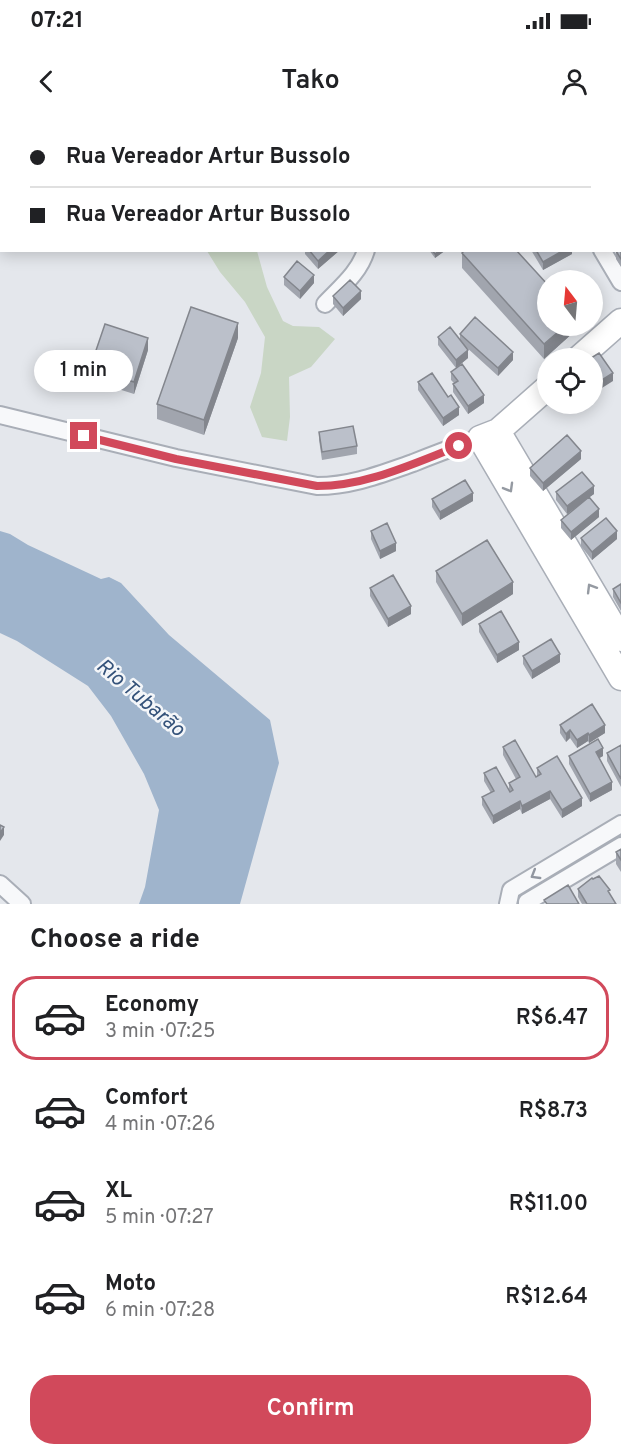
<!DOCTYPE html>
<meta charset="utf-8">
<style>
:root{--surface:#fff;--page:#f6f6f6;--text:#202124;--muted:#757577;--line:#e0e0e0;--accent:#d1495b}
body{margin:0;font-family:Overpass,sans-serif;background:var(--page);color:var(--text);height:100vh;display:flex;flex-direction:column;font-size:22px;white-space:nowrap}
*{box-sizing:border-box;margin:0}
p{font-size:20px;color:var(--muted)}
.icon{flex:none;width:33px;height:33px;fill:none;stroke:currentColor;stroke-width:2;stroke-linecap:round;stroke-linejoin:round}
.map{position:relative;height:784px;overflow:hidden}
.side{display:flex;flex-direction:column;background:var(--surface);flex:1}
.side>*{flex:none}
.guide{position:absolute;left:0px;top:0px;width:621px;height:132px;box-shadow:0 3px 15px #0003;display:grid;align-content:center;height:132px;padding:0 30px;background:var(--surface)}
.needle{width:39px;rotate:344deg}
.tools{position:absolute;left:537px;top:150px;display:grid;gap:12px}
.tools a{display:grid;place-items:center;width:66px;height:66px;border-radius:50%;background:var(--surface);box-shadow:0 3px 15px #0003;font-size:30px}
.end{position:absolute;width:27px;height:27px;margin:-14px;border:8px solid #d1495b;background:#fff;box-shadow:0 0 0 3px #fff}
.from{border-radius:50%}
.bubble{position:absolute;height:42px;border-radius:21px;background:var(--surface);box-shadow:0 3px 15px #0003;font-size:20px;font-weight:600;line-height:42px;text-align:center}
.guide b{display:flex;align-items:center;gap:21px;height:57px;font-size:22px}
.guide b+b{border-top:2px solid var(--line)}
.guide i{width:15px;height:15px;background:var(--text)}
ul{padding:0;list-style:none}
li{display:flex;align-items:center;gap:18px;height:84px;margin:0 12px 9px;padding:0 18px;border:3px solid transparent;border-radius:24px}
li div{flex:1}
li b{display:block;font-size:22px}
li em{font-style:normal;font-weight:600}
li.selected{border-color:var(--accent)}
li>.icon{width:54px;height:54px;stroke-width:1.5}
h2{padding:0 30px;font-size:27px;line-height:72px}
.cta{display:flex;gap:12px;margin-top:auto;padding:12px 30px}
.cta a{flex:1;height:69px;border-radius:24px;background:var(--accent);color:#fff;font-size:24px;font-weight:600;line-height:69px;text-align:center}
.status{display:flex;justify-content:space-between;align-items:center;height:42px;padding:0 30px;background:var(--surface);direction:ltr}
.status svg{height:16px;fill:currentColor}
header{display:flex;justify-content:space-between;align-items:center;height:78px;padding:0 30px;background:var(--surface);font-size:27px;font-weight:600}
.map>svg:first-child{display:block}
.green{fill:#c9d6c5}
.water{fill:#9fb4cc}
.lines{fill:none;stroke-linecap:round;stroke-linejoin:round}
.street-casing{stroke:#a9aeb7;stroke-width:20}
.secondary-casing{stroke:#a9aeb7;stroke-width:27}
.street{stroke:#f7f8fa;stroke-width:16}
.secondary{stroke:#fff;stroke-width:24}
.wall{fill:#a1a5ae}
.shaded-wall{fill:#83868d}
.building{fill:#bbc0ca;stroke:#83868d;stroke-width:1.5}
.oneway{stroke:#959aa2}
.oneway2{stroke:#9196a0}
.route{stroke:#d1495b;stroke-width:8}
.labels{text-anchor:middle;stroke-width:5;stroke-linejoin:round;paint-order:stroke}
.water-label{font-size:21px;font-style:italic;fill:#34527a;stroke:#f4f6f9}
</style>
<div class="status"><b>07:21</b><svg viewBox="0 0 49 12"><path d="M0 12V9h3v3zM5 12V6h3v6zM10 12V3h3v9zM15 12V0h3v12zM26 1h20v11H26zM47 4h2v5h-2z"/></svg></div>
<header><svg class="icon" aria-label="back" viewBox="0 0 24 24"><path d="M15 5l-7 7 7 7"/></svg>Tako<svg class="icon" aria-label="person" viewBox="0 0 24 24"><circle cx="12" cy="8" r="4"/><path d="M4 21q1-7 8-7t8 7"/></svg></header>
<div class="map">
<svg width="621" height="784" viewBox="0 0 621 784">
<rect width="100%" height="100%" fill="#e4e7ec"/>
<path class="green" d="M0,0H170L171,1L2,2V74H0Z
M207,131H257L267,167L283,201L293,206L319,207L335,219L311,247L289,257L290,297L287,321L262,317L250,287L261,253L265,217L245,182L220,152Z"/>
<path class="water" d="M0,411L10,414L28,425L101,459L109,457L121,463L169,515L270,600L279,643L240,784H139L145,767L159,690L144,654L111,596L88,566L17,521L0,513Z"/>
<g class="lines">
<g class="street-casing">
<path id="street" d="M298,0L299,2
M521,0L522,2
M602,130L621,162
M325,184C340,168 360,152 366,130
M0,295L176,338L317,366C352,366 381,354 413,343C435,334 457,326 480,318
M0,764L22,784
M508,784L511,770L621,704
M527,784V782L621,726"/>
</g>
<g class="secondary-casing">
<path id="secondary" d="M579,238L621,201
M548,267L498,311L480,318L621,558
M498,311L621,519"/>
</g>
<use href="#street" class="street"/>
<use href="#secondary" class="secondary"/>
</g>
<path class="wall" d="M621,128V147L616,139V131Z
M305,130H340L318,149L305,134Z
M429,130H446L435,138Z
M531,130H572V134L543,150Z
M462,133L575,206V211L544,239L462,148Z
M284,157L314,163L300,179L284,165Z
M333,176L361,179L343,196L333,184Z
M460,214L513,240L498,256L465,226L468,238L456,248L438,225V217L460,220Z
M238,218L204,315L157,299V284Z
M148,230L134,274L90,260V248Z
M451,252L484,283L468,294L453,272V264L454,263L451,260Z
M418,262L448,277L459,295L443,306L418,270Z
M319,312L357,326V334L322,340L319,320Z
M581,339L543,371L530,356V348Z
M556,372L594,374L589,377L599,397L571,420L561,408V400L583,382L567,394L556,380Z
M432,379L473,381L440,400L432,387Z
M371,411L396,431L380,439L371,419Z
M581,418L617,419L592,440L581,426Z
M436,451L513,474L462,506L436,462Z
M621,464V491L613,477V469Z
M370,468L411,494L388,507L370,476Z
M479,504L519,530L497,543L479,512Z
M523,536L560,542L532,559L523,544Z
M560,605L605,613L589,623L588,621L577,628L570,618L566,622L560,613Z
M621,625V667L607,641V633Z
M503,627L536,657L537,656V648L582,686L562,698L550,679L522,694L520,689L493,704L482,685V677L491,673L484,661V653L509,671V663L516,659L503,635Z
M569,636H603L599,638L612,670L590,682L569,644Z
M621,729V752L616,744V732Z
M578,769L610,774L616,784H582L578,777Z"/>
<path class="shaded-wall" d="M330,130H340L318,149V141Z
M440,130H446L435,138V134Z
M564,130H572V134L543,150V142Z
M314,155V163L300,179V171Z
M361,171V179L343,196V188Z
M238,203V218L204,315V300Z
M565,206H575V211L544,239V224Z
M148,218V230L134,274V262Z
M468,230V238L456,248V240Z
M513,232V240L498,256V248Z
M613,253V261L594,273V265Z
M484,275V283L468,294V286Z
M459,287V295L443,306V298Z
M581,331V339L543,371V363Z
M594,366V374L567,394V386Z
M473,373V381L440,400V392Z
M599,389V397L571,420V412Z
M617,411V419L592,440V432Z
M396,423V431L380,439V431Z
M513,462V474L462,506V494Z
M411,486V494L388,507V499Z
M519,522V530L497,543V535Z
M560,534V542L532,559V551Z
M605,605V613L589,623V615Z
M570,610V618L566,622V614Z
M588,613V621L577,628V620Z
M603,628V636L596,640V632Z
M612,662V670L590,682V674Z
M550,671V679L522,694V686Z
M582,678V686L562,698V690Z
M520,681V689L493,704V696Z
M4,707V715L0,721V713Z"/>
<path class="building" d="M223,0H254L256,2H222Z
M323,0H354L352,2H321Z
M464,0H496L494,2H465Z
M536,0H561L562,1L537,2Z
M621,66V89L620,86V67Z
M621,128V139L616,131L620,130V129Z
M309,130H330L318,141Z
M432,130H440L435,134Z
M465,130H516L548,165V206H565L544,224L462,133Z
M536,130H564L543,142Z
M297,141L314,155L300,171L284,157Z
M350,160L361,171L343,188L333,176Z
M191,187L238,203L204,300L157,284Z
M475,197L513,232L498,248L460,214Z
M105,204L148,218L134,262L90,248Z
M450,207L468,230L456,240L438,217Z
M599,233L613,253L594,265L592,264V238H591Z
M462,244L484,275L468,286L453,264L458,261L451,252Z
M432,253L448,277L451,275L459,287L443,298L418,262Z
M353,306L357,326L322,332L319,312Z
M567,315L581,331L543,363L530,348Z
M582,352L594,366L567,386L556,372Z
M465,360L473,373L440,392L432,379Z
M589,377L599,389L571,412L561,400Z
M606,398L617,411L592,432L581,418Z
M387,403L396,423L380,431L371,411Z
M487,420L513,462L462,494L436,451Z
M393,455L411,486L388,499L370,468Z
M621,464V483L613,469Z
M501,491L519,522L497,535L479,504Z
M551,519L560,534L532,551L523,536Z
M592,584L605,605L589,615L588,613L577,620L570,610L566,614L560,605Z
M598,619L603,628L596,632L612,662L590,674L569,636Z
M515,620L536,657L541,654L537,648L557,636L582,678L562,690L550,671L522,686L520,681L493,696L482,677L494,671L484,653L496,647L510,672L513,670L509,663L520,657L503,627Z
M621,625V659L607,633Z
M0,705L4,707L0,713Z
M621,729V740L616,732Z
M599,756L610,770L608,771L616,784H587L578,769L592,758L593,759Z
M568,765L579,784H547L544,780Z"/>
<defs><path id="oneway-chevron" d="M-2-3.5L2.5 0L-2 3.5" fill="none" stroke-width="1.6" stroke-linecap="round" stroke-linejoin="round" transform="scale(1.5)"/></defs>
<g class="oneway">
<use href="#oneway-chevron" transform="translate(509 368) rotate(60)"/>
<use href="#oneway-chevron" transform="translate(591 468) rotate(-121)"/>
</g>
<use class="oneway2" href="#oneway-chevron" transform="translate(535 755) rotate(149)"/>
<g class="lines">
<path class="route" d="M84,316L176,339L317,366C367,366 414,343 459,326"/>
</g>
<g class="labels">
<g class="water-label">
<text transform="translate(141 577) rotate(40)" y="7">Rio Tubarão</text>
</g>
</g>
</svg>
<div class="tools">
<a><svg class="needle" viewBox="-14 -14 28 28"><path d="M0-13l5 13h-10z" fill="#e53935"/><path d="M0 13l5-13h-10z" fill="#757577"/></svg></a>
<a><svg class="icon" aria-label="locate" viewBox="0 0 24 24"><circle cx="12" cy="12" r="6"/><path d="M12 2v4M12 18v4M2 12h4M18 12h4"/></svg></a>
</div>
<i class="end from" style="left:459px;top:326px"></i>
<i class="end" style="left:84px;top:316px"></i>
<div class="bubble" style="left:34px;top:230px;width:99px">1 min</div>
<div class="guide">
<b><i class="from"></i>Rua Vereador Artur Bussolo</b>
<b><i></i>Rua Vereador Artur Bussolo</b>
</div>
</div>
<section class="side">
<h2>Choose a ride</h2>
<ul>
<li class="selected"><svg class="icon" aria-label="car" viewBox="0 0 24 24"><path d="M5 17H2v-5l4-1 3-4h7l3 4 3 1v5h-3M9 17h6M6 11h13"/><circle cx="7" cy="17" r="2"/><circle cx="17" cy="17" r="2"/></svg><div><b>Economy</b><p>3 min · 07:25</p></div><em>R$6.47</em></li>
<li><svg class="icon" aria-label="car" viewBox="0 0 24 24"><path d="M5 17H2v-5l4-1 3-4h7l3 4 3 1v5h-3M9 17h6M6 11h13"/><circle cx="7" cy="17" r="2"/><circle cx="17" cy="17" r="2"/></svg><div><b>Comfort</b><p>4 min · 07:26</p></div><em>R$8.73</em></li>
<li><svg class="icon" aria-label="car" viewBox="0 0 24 24"><path d="M5 17H2v-5l4-1 3-4h7l3 4 3 1v5h-3M9 17h6M6 11h13"/><circle cx="7" cy="17" r="2"/><circle cx="17" cy="17" r="2"/></svg><div><b>XL</b><p>5 min · 07:27</p></div><em>R$11.00</em></li>
<li><svg class="icon" aria-label="car" viewBox="0 0 24 24"><path d="M5 17H2v-5l4-1 3-4h7l3 4 3 1v5h-3M9 17h6M6 11h13"/><circle cx="7" cy="17" r="2"/><circle cx="17" cy="17" r="2"/></svg><div><b>Moto</b><p>6 min · 07:28</p></div><em>R$12.64</em></li>
</ul>
<div class="cta"><a>Confirm</a></div>
</section>
